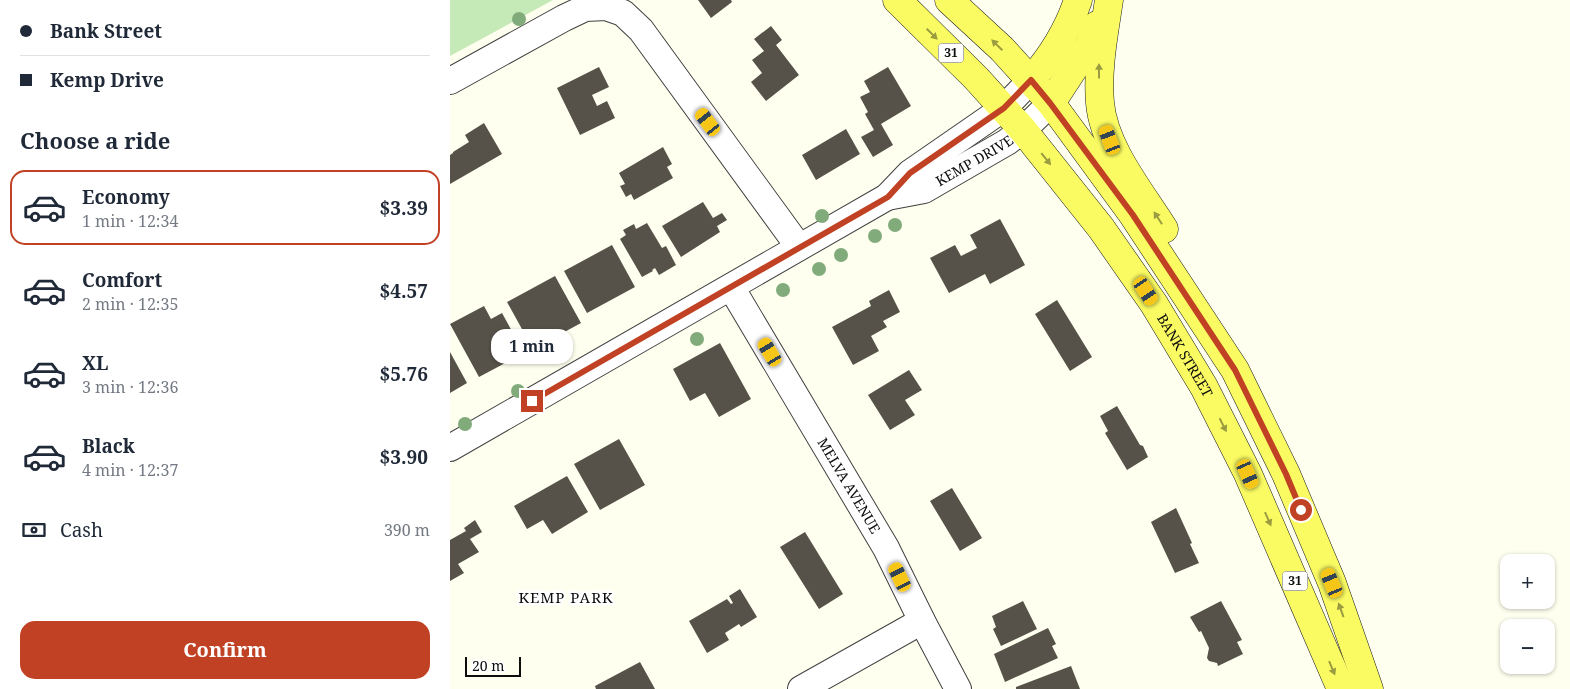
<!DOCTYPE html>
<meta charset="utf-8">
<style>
:root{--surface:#fff;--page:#f2f2f3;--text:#1f2937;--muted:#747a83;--line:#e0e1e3;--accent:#c04123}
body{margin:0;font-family:"Noto Serif",serif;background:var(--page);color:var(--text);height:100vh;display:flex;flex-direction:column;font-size:19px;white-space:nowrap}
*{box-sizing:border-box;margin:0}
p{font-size:16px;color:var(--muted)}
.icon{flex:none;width:28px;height:28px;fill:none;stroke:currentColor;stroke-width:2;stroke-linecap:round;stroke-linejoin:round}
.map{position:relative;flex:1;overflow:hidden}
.side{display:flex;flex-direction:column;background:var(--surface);width:450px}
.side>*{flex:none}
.banner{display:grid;align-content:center;height:110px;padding:0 20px;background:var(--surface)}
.buttons{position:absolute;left:1050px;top:554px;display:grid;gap:10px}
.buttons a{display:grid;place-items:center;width:55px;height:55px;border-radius:10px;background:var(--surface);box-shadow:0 1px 4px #0004;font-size:25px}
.scale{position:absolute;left:15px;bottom:12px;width:56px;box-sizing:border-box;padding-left:5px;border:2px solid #0d0d0d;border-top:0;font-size:14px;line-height:18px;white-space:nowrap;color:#0d0d0d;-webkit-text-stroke:4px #fff;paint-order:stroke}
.end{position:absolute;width:22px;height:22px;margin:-11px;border:6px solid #c04123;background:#fff;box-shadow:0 0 0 2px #fff}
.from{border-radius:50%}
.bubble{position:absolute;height:35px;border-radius:15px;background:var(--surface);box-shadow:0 1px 4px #0004;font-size:16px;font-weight:700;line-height:35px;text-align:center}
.car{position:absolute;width:15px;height:30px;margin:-15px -8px;border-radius:6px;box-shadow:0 0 4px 1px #0007;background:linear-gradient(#f5c518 24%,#345 0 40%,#f5c518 0 76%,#345 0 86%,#f5c518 0)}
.banner b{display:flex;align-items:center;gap:18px;height:48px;font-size:19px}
.banner b+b{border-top:1px solid var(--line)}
.banner i{width:12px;height:12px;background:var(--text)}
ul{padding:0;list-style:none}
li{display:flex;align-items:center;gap:15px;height:75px;margin:0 10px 8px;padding:0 10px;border:2px solid transparent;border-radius:15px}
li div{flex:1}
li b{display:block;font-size:19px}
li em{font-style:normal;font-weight:700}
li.active{border-color:var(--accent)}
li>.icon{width:45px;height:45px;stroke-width:1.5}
h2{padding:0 20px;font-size:22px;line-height:60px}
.pay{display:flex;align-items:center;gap:12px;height:55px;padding:0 20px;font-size:19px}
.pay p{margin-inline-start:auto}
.cta{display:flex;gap:10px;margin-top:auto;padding:10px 20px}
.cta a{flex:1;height:58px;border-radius:15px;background:var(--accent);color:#fff;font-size:20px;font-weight:700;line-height:58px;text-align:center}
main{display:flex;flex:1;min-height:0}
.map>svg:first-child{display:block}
.green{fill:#c5eab7}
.building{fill:#56524a}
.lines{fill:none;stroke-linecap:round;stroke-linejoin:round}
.minor-casing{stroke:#404040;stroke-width:28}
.major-casing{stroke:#1e1e1e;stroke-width:29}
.minor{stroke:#fff;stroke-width:26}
.major{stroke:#fafa62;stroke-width:28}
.tree{fill:#82ab7c}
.oneway{fill:#9b9b40}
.route{stroke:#c04123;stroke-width:6}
.labels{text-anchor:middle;stroke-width:5;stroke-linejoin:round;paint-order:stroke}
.shield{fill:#fff;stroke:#565656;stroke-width:1}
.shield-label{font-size:12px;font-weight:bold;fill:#0d0d0d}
.street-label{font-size:14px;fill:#0d0d0d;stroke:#fff}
.neighbourhood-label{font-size:15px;letter-spacing:1px;fill:#0d0d0d;stroke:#fff}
</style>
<main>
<section class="side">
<div class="banner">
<b><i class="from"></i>Bank Street</b>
<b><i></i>Kemp Drive</b>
</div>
<h2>Choose a ride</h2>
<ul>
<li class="active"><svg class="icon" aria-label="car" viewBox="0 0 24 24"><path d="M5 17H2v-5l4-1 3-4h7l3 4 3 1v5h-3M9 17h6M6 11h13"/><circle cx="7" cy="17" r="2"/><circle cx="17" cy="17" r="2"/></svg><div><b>Economy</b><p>1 min · 12:34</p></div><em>$3.39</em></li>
<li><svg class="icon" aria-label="car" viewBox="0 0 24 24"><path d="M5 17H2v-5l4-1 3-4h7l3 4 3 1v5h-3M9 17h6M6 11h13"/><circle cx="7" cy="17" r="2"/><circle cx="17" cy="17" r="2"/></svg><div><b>Comfort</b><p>2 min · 12:35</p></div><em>$4.57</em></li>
<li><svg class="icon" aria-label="car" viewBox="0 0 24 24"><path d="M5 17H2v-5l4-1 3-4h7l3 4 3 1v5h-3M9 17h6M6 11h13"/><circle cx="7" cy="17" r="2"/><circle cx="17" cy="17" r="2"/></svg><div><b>XL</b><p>3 min · 12:36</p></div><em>$5.76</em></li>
<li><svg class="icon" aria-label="car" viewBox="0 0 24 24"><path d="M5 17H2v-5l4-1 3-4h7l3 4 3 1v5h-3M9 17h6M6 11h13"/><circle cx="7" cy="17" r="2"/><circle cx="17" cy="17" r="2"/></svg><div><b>Black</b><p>4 min · 12:37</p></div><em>$3.90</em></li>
</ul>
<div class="pay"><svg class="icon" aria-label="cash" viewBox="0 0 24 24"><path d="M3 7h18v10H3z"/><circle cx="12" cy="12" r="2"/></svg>Cash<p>390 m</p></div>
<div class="cta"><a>Confirm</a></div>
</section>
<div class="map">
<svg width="1120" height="689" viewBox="0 0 1120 689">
<rect width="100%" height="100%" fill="#feffee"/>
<path class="green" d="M0,0H103L0,56Z"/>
<path class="building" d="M248,0H281L282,2L261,18Z
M321,26L332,40L326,45L349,75L316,101L301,82L312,73L302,60L314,51L304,39Z
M149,67L159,87L142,95L147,106L157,101L165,118L130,135L107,88Z
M438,67L461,106L431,124L443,145L423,157L411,137L424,130L415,114L418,112L410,97L420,92L414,81Z
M34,123L52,154L0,184V155L3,153V152L19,142L15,135Z
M396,129L410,154L366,180L352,155Z
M213,147L222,164L217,167L223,178L184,200L181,194L176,197L170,186L175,184L169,173Z
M253,202L263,218L272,213L277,220L267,226L270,232L231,257L212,226Z
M550,219L575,265L540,284L535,274L499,293L480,258L505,245L511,256L527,248L520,235Z
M197,223L212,248L216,246L226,265L209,275L205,268L202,270L203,271L192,277L170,239L176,235L173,230L184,224L186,229Z
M162,245L185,287L137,313L114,271Z
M105,276L131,323L83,349L57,302Z
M439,290L450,312L433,321L437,327L421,336L429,351L403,365L382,327L421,306L419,301Z
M607,300L642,357L620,371L585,314Z
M34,306L41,319L52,313L74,353L29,377L0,324Z
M270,343L301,399L269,417L255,393L240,401L223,369Z
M0,352L17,383L0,393Z
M459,370L472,390L455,400L465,415L440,430L418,395Z
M667,406L690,445L693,446L698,457L677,470L655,433L658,431L650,416Z
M169,439L195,485L150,510L124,464Z
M117,476L138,512L102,534L93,520L77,529L64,506Z
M502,488L532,538L510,551L480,501Z
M726,508L742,543L740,544L749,563L725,573L701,522Z
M25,520L32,532L20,539L29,552L8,564L14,573L0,581V540L16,531L14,528Z
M355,532L393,594L369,609L330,547Z
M290,589L307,617L291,627L289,624L275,633L279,640L257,653L239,621L277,599L281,604L283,603L279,596Z
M573,601L587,629L551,646L543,629L546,627L542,616Z
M771,601L792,640L787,642L793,654L768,666L767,663L759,661L757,658L759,648L751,631L749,632L740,617Z
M598,628L606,644L602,646L608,658L555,682L544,654Z
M190,662L205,689H146L145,686Z
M621,666L630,689H566V687Z"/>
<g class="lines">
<g class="minor-casing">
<g id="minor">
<path d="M0,81L114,18L135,8L156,7L173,13L191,30L349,247"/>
<path id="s1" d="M437,197L474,190L557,142L573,130L601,103"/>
<path id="s2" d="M281,287L436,548L472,621L508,689"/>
<path d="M0,448L437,197L460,173L554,108L581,80"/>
<path d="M351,689L472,621"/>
</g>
</g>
<g class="major-casing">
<g id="major">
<path id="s3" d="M447,0L526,78L573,130L651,228L704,304L754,387L798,474L891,689"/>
<path d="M499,0L552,49L601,103L683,215L785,370L836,474L882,583L919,689"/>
<path d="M659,0C654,34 647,68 650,103C654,148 691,192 714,229"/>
<path d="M581,80C602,56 618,31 628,0"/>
<path d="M601,103L639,45L647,25"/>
</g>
</g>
<use href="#minor" class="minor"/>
<use href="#major" class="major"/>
</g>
<g class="tree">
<circle cx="69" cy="19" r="7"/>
<circle cx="372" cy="216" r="7"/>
<circle cx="445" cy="225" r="7"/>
<circle cx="425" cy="236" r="7"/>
<circle cx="391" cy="255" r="7"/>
<circle cx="369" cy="269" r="7"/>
<circle cx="333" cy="290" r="7"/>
<circle cx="247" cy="339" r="7"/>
<circle cx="68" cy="391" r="7"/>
<circle cx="15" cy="424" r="7"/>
</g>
<defs><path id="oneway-solid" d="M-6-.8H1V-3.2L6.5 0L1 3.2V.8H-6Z" transform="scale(1.25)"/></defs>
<g class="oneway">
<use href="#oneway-solid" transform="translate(482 34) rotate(45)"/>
<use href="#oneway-solid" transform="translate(547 45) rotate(-136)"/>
<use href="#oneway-solid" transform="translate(649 71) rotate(-90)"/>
<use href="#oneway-solid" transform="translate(596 159) rotate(51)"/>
<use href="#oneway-solid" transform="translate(708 218) rotate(-123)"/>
<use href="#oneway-solid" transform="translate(773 425) rotate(63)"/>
<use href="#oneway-solid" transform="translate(818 519) rotate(66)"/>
<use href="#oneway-solid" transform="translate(891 610) rotate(-110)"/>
<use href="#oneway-solid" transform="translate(882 668) rotate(67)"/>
</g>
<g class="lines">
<path class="route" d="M82,401L438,197L460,173L554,108L581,80L600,103L683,215L785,370L836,474L851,510"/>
</g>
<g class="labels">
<g class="shield">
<rect x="488.5" y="43.5" width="25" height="19" rx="4"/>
<rect x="832.5" y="571.5" width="25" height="19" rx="4"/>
</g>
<g class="shield-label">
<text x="501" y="57">31</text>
<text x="845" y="585">31</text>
</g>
<g class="street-label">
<text dy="5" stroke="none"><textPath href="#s1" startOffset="96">KEMP DRIVE</textPath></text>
<text dy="5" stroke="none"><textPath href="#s3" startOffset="459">BANK STREET</textPath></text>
<text dy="5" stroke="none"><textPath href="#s2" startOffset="231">MELVA AVENUE</textPath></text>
</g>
<g class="neighbourhood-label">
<text x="116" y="603">KEMP PARK</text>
</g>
</g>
</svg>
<div class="buttons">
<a>+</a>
<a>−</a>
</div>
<div class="scale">20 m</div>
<i class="end from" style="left:851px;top:510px"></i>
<i class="end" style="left:82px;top:401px"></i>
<div class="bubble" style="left:41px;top:329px;width:82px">1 min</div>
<i class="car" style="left:258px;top:122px;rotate:323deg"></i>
<i class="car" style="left:660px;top:140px;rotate:339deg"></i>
<i class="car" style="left:696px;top:291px;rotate:147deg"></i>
<i class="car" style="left:320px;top:352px;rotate:329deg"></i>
<i class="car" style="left:798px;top:474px;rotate:156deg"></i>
<i class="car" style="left:450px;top:577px;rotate:334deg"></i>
<i class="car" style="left:882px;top:583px;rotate:337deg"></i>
</div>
</main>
